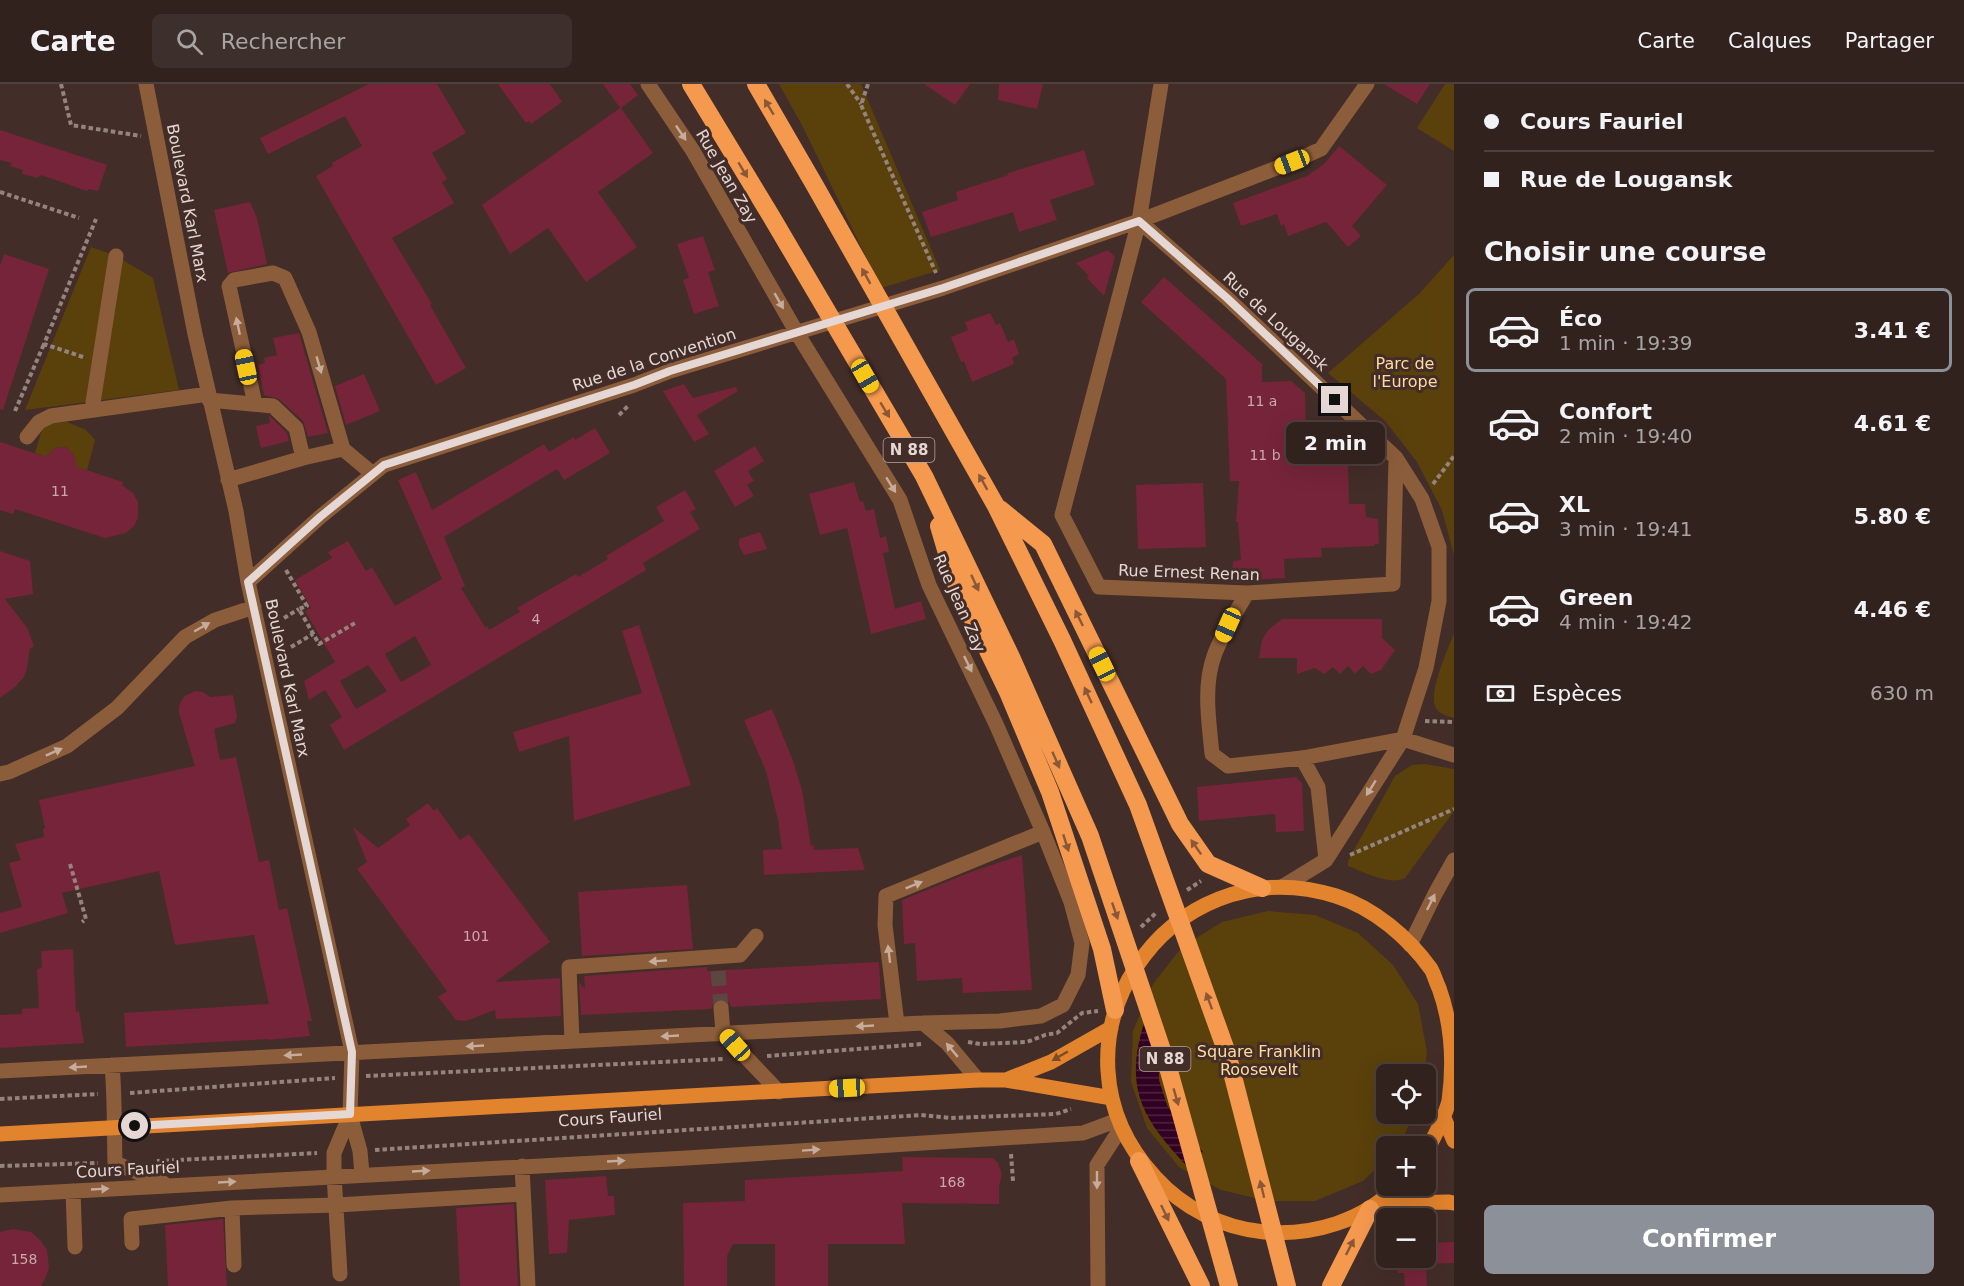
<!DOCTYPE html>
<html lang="fr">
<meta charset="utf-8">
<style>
:root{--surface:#32221e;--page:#3d2f2b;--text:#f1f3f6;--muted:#a8a4a4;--line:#4d3f3c;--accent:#8c9099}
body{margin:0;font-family:"DejaVu Sans",sans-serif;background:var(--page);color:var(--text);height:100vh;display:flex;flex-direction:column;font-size:22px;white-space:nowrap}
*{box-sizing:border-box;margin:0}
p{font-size:20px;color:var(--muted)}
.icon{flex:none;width:33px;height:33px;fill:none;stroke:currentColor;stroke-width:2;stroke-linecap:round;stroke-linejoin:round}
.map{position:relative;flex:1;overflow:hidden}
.details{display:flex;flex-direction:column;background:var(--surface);width:510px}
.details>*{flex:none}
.hud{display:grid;align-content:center;height:132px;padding:0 30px;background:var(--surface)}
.fabs{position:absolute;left:1376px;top:980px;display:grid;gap:12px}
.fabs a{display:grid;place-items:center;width:60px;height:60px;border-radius:9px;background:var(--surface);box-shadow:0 6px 24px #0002,0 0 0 2px var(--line);font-size:30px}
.end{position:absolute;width:27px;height:27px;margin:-14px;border:8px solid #e5d7d3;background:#111;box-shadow:0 0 0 3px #111}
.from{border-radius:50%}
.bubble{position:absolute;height:42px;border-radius:9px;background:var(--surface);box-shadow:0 6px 24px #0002,0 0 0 2px var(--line);font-size:20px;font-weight:600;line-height:42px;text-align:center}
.car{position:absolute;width:18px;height:36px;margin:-18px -9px;border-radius:8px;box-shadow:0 0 4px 2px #0007;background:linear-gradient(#f5c518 24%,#345 0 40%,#f5c518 0 76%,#345 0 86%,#f5c518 0)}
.hud b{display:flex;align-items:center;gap:21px;height:57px;font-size:22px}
.hud b+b{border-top:2px solid var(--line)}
.hud i{width:15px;height:15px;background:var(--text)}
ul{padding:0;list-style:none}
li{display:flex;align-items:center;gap:18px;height:84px;margin:0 12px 9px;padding:0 18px;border:3px solid transparent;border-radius:9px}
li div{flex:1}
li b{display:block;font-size:22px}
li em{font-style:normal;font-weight:600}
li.active{border-color:var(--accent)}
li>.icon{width:54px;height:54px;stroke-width:1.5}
h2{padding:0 30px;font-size:27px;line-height:72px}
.pay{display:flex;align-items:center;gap:15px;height:66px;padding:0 30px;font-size:22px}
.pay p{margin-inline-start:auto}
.action{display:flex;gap:12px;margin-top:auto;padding:12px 30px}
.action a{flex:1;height:69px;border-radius:9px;background:var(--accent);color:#fff;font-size:24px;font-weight:600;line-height:69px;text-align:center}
header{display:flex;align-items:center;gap:36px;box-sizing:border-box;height:84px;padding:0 30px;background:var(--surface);border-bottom:2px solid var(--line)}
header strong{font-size:28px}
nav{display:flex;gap:33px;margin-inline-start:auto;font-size:21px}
.search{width:420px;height:54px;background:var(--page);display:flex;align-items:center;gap:15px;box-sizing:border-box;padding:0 21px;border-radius:9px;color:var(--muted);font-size:22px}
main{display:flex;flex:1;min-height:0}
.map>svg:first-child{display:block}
.green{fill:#5a410b}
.water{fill:url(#water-rules)}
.building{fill:#762439;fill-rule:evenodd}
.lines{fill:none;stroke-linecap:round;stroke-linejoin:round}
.minor-tunnel{stroke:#5b4642;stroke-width:15;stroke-dasharray:15 8;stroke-linecap:butt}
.path{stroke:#95837e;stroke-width:4;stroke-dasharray:4.5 3;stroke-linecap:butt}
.minor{stroke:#8c5d3a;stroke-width:15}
.major{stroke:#e2832e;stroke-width:15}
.highway{stroke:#f5994f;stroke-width:18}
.oneway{fill:#8a5838}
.oneway2{fill:#c6ac9d}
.oneway3{fill:#7b4b2a}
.route{stroke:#e5d7d3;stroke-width:8}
.labels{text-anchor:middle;stroke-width:6;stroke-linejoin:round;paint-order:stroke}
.number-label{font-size:14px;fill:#c9aaac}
.shield{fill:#432d28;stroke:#b4a4a0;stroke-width:1.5}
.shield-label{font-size:15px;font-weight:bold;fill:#e5d7d3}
.street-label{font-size:16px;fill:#e5d7d3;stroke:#432d28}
.park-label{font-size:16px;fill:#ffdc9e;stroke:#432d28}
</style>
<header>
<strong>Carte</strong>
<div class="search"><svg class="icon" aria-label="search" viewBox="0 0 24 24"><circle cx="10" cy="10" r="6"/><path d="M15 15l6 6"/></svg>Rechercher</div>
<nav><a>Carte</a><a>Calques</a><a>Partager</a></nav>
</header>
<main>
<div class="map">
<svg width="1454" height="1202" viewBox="0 0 1454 1202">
<defs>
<pattern id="water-rules" width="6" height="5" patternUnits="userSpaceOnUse" patternTransform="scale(1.5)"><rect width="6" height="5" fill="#310022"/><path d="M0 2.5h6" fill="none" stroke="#4f2441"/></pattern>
</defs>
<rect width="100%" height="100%" fill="#432d28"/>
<path class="green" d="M779,0H861L940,186L881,204L803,43Z
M1445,0H1454V67L1417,44Z
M91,163L116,172L153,194L179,306L25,326Z
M1454,171V471L1442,426L1417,378L1385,337L1328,289L1419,210Z
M67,338L86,346L95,356L87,386L75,383L74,371L66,363L55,364L46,373L35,369L43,342L51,339Z
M1454,549V634C1447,632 1438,630 1435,622C1429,605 1448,566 1454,549Z
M1425,680L1454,685V727L1405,794C1390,802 1364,788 1348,782V777L1395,692L1412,681Z
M1268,827L1315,831L1358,849L1393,881L1418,920L1427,968L1424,990H1386V1029H1414L1400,1061L1386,1062V1075L1363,1097L1315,1117H1268L1221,1106L1179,1083L1147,1044L1131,998L1133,947L1153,900L1182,863L1222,838Z"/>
<path class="water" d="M1144,939L1158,964L1159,996L1167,1021L1186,1050L1203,1068L1186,1081C1142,1034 1124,1004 1144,939Z"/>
<path class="building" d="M369,0H437L466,49L432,69L447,95L442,98L454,119L392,154L432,220L430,221L466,284L436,301L316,92L333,82L332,79L362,62L345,32L268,70L260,54Z
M498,0H550L562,18L531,40L529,37L526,39Z
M603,0H630L638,11L621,24L653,69L598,108L637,163L586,198L548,144L510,170L482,121L620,24Z
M924,0H970L955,21Z
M999,0H1043L1037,25L998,16Z
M1384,0H1430L1417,20Z
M0,46L107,81L98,107L89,105L87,107L41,91L37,94L22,90L23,86L10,82L12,79L0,76Z
M1339,62L1387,101L1352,142L1361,152L1348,163L1326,138L1288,152L1284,140L1281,142L1277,130L1241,142L1233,119L1307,92L1324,80Z
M1084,66L1095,101L1050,116L1057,136L1019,148L1013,128L931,153L922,128L958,116L956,108L1008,91V89Z
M250,118L257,134L267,180L228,189L214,126Z
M703,152L715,186L708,188L719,222L694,230L683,196L689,194L677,160Z
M1108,166L1115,173L1104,212L1087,194L1089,192L1076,179Z
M4,170L49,185L3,326L0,325V182Z
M1164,193L1262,280V298L1291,297L1305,309L1306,351L1332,350V363H1342L1343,379H1348L1349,420H1365L1366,433L1378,435L1379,460H1375L1374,462L1321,464L1322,473L1284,475L1285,494L1250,496V499H1231L1233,477L1241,476L1238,438H1236L1239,397H1230L1226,295L1141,218Z
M990,229L996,241L1000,239L1008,258L1014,255L1019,270L1012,274L1014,280L972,298L964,277L961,278L951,253L968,246L965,238Z
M299,249L328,349L308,353L303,337L279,315L264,311L258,281L265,279L264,274L277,271L273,254Z
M364,290L380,327L346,341L335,302Z
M684,300L693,314L736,303L738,307L697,331L709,350L694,358L663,307Z
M269,331L287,349L289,357L261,364L256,342L270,339Z
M595,344L610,369L564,396L557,385L444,453L465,502L461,504L485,543L487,542L489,546L520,528L517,524L576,490L578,493L608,475L606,472L664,437L656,423L685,406L696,425L690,428L700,445L643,479L646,486L344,666L330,641L342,633L325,606L309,616L304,597L335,578L305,527L311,524L295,496L332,474L328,468L348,457L366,487L372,483L395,522L442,495L398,396L416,388L432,426L544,360L549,368L574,353L575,356ZM415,552L431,581L401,598L385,570ZM368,581L387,607L356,625L340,597Z
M0,358L46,373L55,364L66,363L74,371L77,383L123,398L122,401L133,409L138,418V434L134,442L126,449L105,454L15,425L13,430L0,426Z
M755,362L764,377L748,387L754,397L747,401L754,412L735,423L714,387Z
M854,398L860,418L863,417L866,427L874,425L880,454L886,452L889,468L883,469L895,525L921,517L926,535L871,550L847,444L820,451L809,410Z
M1203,399L1206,463L1138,465L1136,401Z
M760,448L767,465L744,471L739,462V455Z
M0,467L30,477L33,510L5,515L28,545L34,563L30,564L27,584L24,593L15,603L0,614Z
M1282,535H1382V554L1395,566L1381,586L1371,590L1363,582L1355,590L1348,582L1340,590L1333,583L1324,590L1315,584L1297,590V574H1259L1262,556L1268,546Z
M639,541L691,701L574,737L569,652L519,668L513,648L642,609L622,547Z
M195,607L203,608L210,613L233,611L237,632L235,639L214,645L220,676L236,673L259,778L269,776L279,826L287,824L312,937H307L310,952L267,956L268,955L126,963L124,929L269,920L254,851L175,861L159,787L62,809L68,829L0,849V829L22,823L9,779L21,776L15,760L44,753L43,745L45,744L39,716L195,682L179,629V623L181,617L185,612Z
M772,625L793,677L802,706L811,762L814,761V766L858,764L865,786L764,791L763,766L782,765L778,736L766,687L744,636Z
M1296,693L1302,699L1304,747L1276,748L1275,730L1199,737L1197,703Z
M428,719L434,727L437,724L460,756L469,750L550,858L495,898L560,894L561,932L496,935L495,926L466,937L456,936L438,913L447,907L357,785L367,778L353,743L378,764L410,741L406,735Z
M1022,771L1032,906L963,909L962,894L917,897L915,859L904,860L902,816L971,788Z
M687,801L693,865L582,872L578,808Z
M73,865L76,928L79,927L84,959L0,964V931L22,930V925L39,924L37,885L42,884L41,867Z
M879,878L881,915L731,923L729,918L721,914L715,916L711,925L581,931L579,898L585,905L584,892L707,883V887Z
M902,1073L993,1074L998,1079L1002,1090L999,1103V1120L902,1119L905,1160H828V1202H775V1160H733L727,1172V1202H684L683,1119L745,1117V1096L903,1087Z
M606,1092L608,1112H614L615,1131L569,1136L567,1169L549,1170L545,1096Z
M514,1120L518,1202H460L456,1124Z
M223,1135L227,1202H168L165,1141Z
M13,1145L31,1148L40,1156L47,1166L49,1184L45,1195L41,1202H0V1148Z
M1454,1158V1179L1426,1180L1427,1202H1405L1404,1189H1398L1397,1173H1425V1159Z"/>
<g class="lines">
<path class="minor-tunnel" d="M718,887L721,924"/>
<path class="path" d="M61,0L71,41L141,52
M847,0L861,20
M868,0L861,21L936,189
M0,108L79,134
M83,273L44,260L96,135
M15,327L44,260
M619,331L628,322
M1433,400L1454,372
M286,486L307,522L299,525L319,560L355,539
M284,534L299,525
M291,563L313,550
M1425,637L1454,638
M1350,771L1454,725
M70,780L86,835L82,838
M1187,806L1201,797
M1141,843L1157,828
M968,958L980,960L1027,958L1045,951L1057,949L1082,929L1098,927
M767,972L922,960
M366,992L724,975
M130,1009L335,994
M0,1015L98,1010
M375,1066L921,1031L950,1034L1056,1030L1071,1025
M1011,1070L1013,1097
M157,1077L317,1069
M0,1082L98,1079"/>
<path class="minor" d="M146,0L195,250L236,427L248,498L352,968L350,1031L360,1067L362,1090
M1161,0L1139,137L1062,431L1099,503L1247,509L1393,500L1396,374
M1139,137L1227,214L1396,374L1422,415L1439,463V517L1426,584L1403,655L1326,776L1282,803
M209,316L273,322L296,344L303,374
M255,320L229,202L234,196L273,189L285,194L309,248L343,365
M92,325L116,172
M27,353L39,338L51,332L208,310
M228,396L303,374L343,365L373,390
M248,498L320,433L384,381L634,301L670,287L943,204L1139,137L1292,78L1321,65L1367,0
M1247,509C1235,530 1222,550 1214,572C1203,603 1209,638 1212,670L1228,682L1302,674L1403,655L1454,671
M1302,674L1318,703L1326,776
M0,690L9,688L67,662L117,624L185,553L215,536L254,523
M1410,861L1435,810L1454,776
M721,924L723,949L779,1008
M923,939L947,959L978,996
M897,940L885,841L886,812L1043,748
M572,957L569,883L740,871L756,852
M112,981C115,1014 114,1046 115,1079L163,1099
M0,987L923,939L1000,937L1041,932L1063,921L1078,891L1082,859L1071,818L1043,748L996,640L929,501L900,416L797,249L693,67L648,0
M522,1082L528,1202
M73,1107L75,1163
M0,1111L687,1074L1083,1049L1118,1036
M132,1159L131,1135L232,1124
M234,1181L232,1124L337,1121L523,1110
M340,1190L334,1091V1069L350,1031
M1098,1202L1097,1081L1121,1044"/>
<path class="major" d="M1006,996L1051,978L1111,944
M1444,1034L1454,1057
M0,1050L978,996H1006L1112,1014
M1398,1101C1364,1137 1313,1152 1264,1148C1222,1144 1183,1124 1155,1093C1033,961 1166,759 1336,812C1374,824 1408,853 1431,885C1434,890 1436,898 1439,904C1452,940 1454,980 1449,1017C1444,1036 1434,1053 1425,1070
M1386,1114L1401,1119L1448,1118L1454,1119"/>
<path class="highway" d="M691,0L771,132L924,392L1011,573L1090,752L1169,987L1229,1202
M756,0L814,100L996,422L1062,556L1138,721L1227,969L1287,1202
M1000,425L1043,460L1180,740L1208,780L1262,804
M939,442L956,500L1008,608L1050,708L1102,865L1115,926
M1139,1077L1201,1202
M1331,1202L1370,1125"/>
</g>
<defs><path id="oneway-solid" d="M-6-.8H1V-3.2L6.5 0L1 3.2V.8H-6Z" transform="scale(1.5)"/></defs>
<g class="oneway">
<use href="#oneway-solid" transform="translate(769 23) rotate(-121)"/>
<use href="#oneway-solid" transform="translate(743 86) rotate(59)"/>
<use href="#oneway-solid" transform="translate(866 192) rotate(-119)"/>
<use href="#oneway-solid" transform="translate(885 326) rotate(59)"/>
<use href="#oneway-solid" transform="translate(983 398) rotate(-119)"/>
<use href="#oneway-solid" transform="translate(975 499) rotate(65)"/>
<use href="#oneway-solid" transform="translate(1079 534) rotate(-116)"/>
<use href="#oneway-solid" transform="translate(1088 611) rotate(-115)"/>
<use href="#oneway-solid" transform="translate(1056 676) rotate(66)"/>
<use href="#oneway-solid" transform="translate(1066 759) rotate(72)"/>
<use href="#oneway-solid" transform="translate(1196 763) rotate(-125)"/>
<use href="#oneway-solid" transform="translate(1115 827) rotate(71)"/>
<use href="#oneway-solid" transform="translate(1209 917) rotate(-110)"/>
<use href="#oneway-solid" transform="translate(1176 1013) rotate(74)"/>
<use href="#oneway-solid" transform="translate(1262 1105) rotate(-104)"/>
<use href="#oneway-solid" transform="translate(1165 1129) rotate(64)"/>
<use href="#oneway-solid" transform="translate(1350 1163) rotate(-63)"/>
</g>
<g class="oneway2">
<use href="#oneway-solid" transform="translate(681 49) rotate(56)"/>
<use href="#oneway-solid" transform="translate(779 217) rotate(60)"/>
<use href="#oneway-solid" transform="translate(238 242) rotate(-102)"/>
<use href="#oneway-solid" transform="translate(319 281) rotate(74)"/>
<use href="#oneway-solid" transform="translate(891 401) rotate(58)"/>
<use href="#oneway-solid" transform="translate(202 543) rotate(-30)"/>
<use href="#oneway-solid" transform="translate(968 580) rotate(64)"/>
<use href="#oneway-solid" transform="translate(54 668) rotate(-24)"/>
<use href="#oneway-solid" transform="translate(1371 704) rotate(122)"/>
<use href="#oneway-solid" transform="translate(914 801) rotate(-22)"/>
<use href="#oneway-solid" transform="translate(1431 818) rotate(-64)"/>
<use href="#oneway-solid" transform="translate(889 870) rotate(-97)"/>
<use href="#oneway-solid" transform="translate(658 877) rotate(176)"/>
<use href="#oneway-solid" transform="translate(865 942) rotate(177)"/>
<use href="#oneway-solid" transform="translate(670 952) rotate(177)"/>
<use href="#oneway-solid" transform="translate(475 962) rotate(177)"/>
<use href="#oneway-solid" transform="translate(952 966) rotate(-130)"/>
<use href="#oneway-solid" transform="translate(293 971) rotate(177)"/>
<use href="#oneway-solid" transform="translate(78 983) rotate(177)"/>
<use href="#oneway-solid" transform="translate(811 1066) rotate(-4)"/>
<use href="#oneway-solid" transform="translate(616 1077) rotate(-3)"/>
<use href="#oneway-solid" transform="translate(421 1087) rotate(-3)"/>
<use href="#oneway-solid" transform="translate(1097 1096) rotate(90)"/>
<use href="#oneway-solid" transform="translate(227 1098) rotate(-3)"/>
<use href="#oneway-solid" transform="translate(100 1105) rotate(-3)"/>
</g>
<use class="oneway3" href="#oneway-solid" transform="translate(1060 972) rotate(150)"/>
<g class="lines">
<path class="route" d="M135,1042L350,1030L352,968L248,498L320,433L384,381L634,301L670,287L943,204L1139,137L1227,214L1335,316"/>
</g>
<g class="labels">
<g class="number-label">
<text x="1262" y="322">11 a</text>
<text x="1265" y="376">11 b</text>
<text x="60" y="412">11</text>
<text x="536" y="540">4</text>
<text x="476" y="857">101</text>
<text x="952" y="1103">168</text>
<text x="24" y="1180">158</text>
</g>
<g class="shield">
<rect x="883.5" y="354" width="51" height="24" rx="4.5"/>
<rect x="1139.5" y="963" width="51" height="24" rx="4.5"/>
</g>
<g class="shield-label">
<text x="909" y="371">N 88</text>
<text x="1165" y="980">N 88</text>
</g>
<g class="street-label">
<text transform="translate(727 92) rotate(60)" y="6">Rue Jean Zay</text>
<text transform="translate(188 119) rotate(79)" y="6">Boulevard Karl Marx</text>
<text transform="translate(1276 237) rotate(43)" y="6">Rue de Lougansk</text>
<text transform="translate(654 275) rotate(-18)" y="6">Rue de la Convention</text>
<text transform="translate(1189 488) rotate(2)" y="6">Rue Ernest Renan</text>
<text transform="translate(960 519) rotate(66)" y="6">Rue Jean Zay</text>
<text transform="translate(288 594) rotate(78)" y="6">Boulevard Karl Marx</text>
<text transform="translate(610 1033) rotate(-4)" y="6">Cours Fauriel</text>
<text transform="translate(128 1085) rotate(-3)" y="6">Cours Fauriel</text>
</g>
<g class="park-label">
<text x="1405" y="285">Parc de<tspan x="1405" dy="18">l'Europe</tspan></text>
<text x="1259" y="973">Square Franklin<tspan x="1259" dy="18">Roosevelt</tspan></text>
</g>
</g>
</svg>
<div class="fabs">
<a><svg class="icon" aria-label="locate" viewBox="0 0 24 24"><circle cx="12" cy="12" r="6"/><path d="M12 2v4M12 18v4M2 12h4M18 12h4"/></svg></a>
<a>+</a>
<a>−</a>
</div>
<i class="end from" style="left:135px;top:1042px"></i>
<i class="end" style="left:1335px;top:316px"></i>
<div class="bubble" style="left:1286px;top:338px;width:99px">2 min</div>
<i class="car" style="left:1292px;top:78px;rotate:249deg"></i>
<i class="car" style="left:246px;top:283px;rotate:348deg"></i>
<i class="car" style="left:865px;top:292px;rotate:150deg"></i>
<i class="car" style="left:1228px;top:541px;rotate:204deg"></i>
<i class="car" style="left:1102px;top:580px;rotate:334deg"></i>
<i class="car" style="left:735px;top:961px;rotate:318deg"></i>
<i class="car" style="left:847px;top:1004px;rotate:267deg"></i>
</div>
<section class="details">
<div class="hud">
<b><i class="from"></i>Cours Fauriel</b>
<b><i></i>Rue de Lougansk</b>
</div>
<h2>Choisir une course</h2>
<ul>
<li class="active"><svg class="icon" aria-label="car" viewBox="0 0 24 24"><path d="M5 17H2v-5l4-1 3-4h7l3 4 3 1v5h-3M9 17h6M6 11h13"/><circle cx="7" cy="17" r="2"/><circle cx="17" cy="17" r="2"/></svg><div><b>Éco</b><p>1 min · 19:39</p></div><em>3.41 €</em></li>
<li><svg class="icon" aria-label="car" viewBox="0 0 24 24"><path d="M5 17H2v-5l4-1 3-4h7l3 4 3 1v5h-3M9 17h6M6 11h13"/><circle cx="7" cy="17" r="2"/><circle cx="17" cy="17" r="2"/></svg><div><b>Confort</b><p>2 min · 19:40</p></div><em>4.61 €</em></li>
<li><svg class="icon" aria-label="car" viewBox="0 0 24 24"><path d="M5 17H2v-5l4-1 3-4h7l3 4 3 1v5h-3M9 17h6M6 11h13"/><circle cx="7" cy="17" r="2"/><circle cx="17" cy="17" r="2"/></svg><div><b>XL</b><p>3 min · 19:41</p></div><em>5.80 €</em></li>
<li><svg class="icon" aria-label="car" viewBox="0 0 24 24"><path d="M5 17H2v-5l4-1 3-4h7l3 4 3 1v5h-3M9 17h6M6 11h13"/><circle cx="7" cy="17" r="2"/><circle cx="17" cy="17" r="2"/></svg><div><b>Green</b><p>4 min · 19:42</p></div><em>4.46 €</em></li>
</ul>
<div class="pay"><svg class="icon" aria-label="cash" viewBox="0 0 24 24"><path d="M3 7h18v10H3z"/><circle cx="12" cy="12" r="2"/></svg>Espèces<p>630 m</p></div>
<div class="action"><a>Confirmer</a></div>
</section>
</main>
